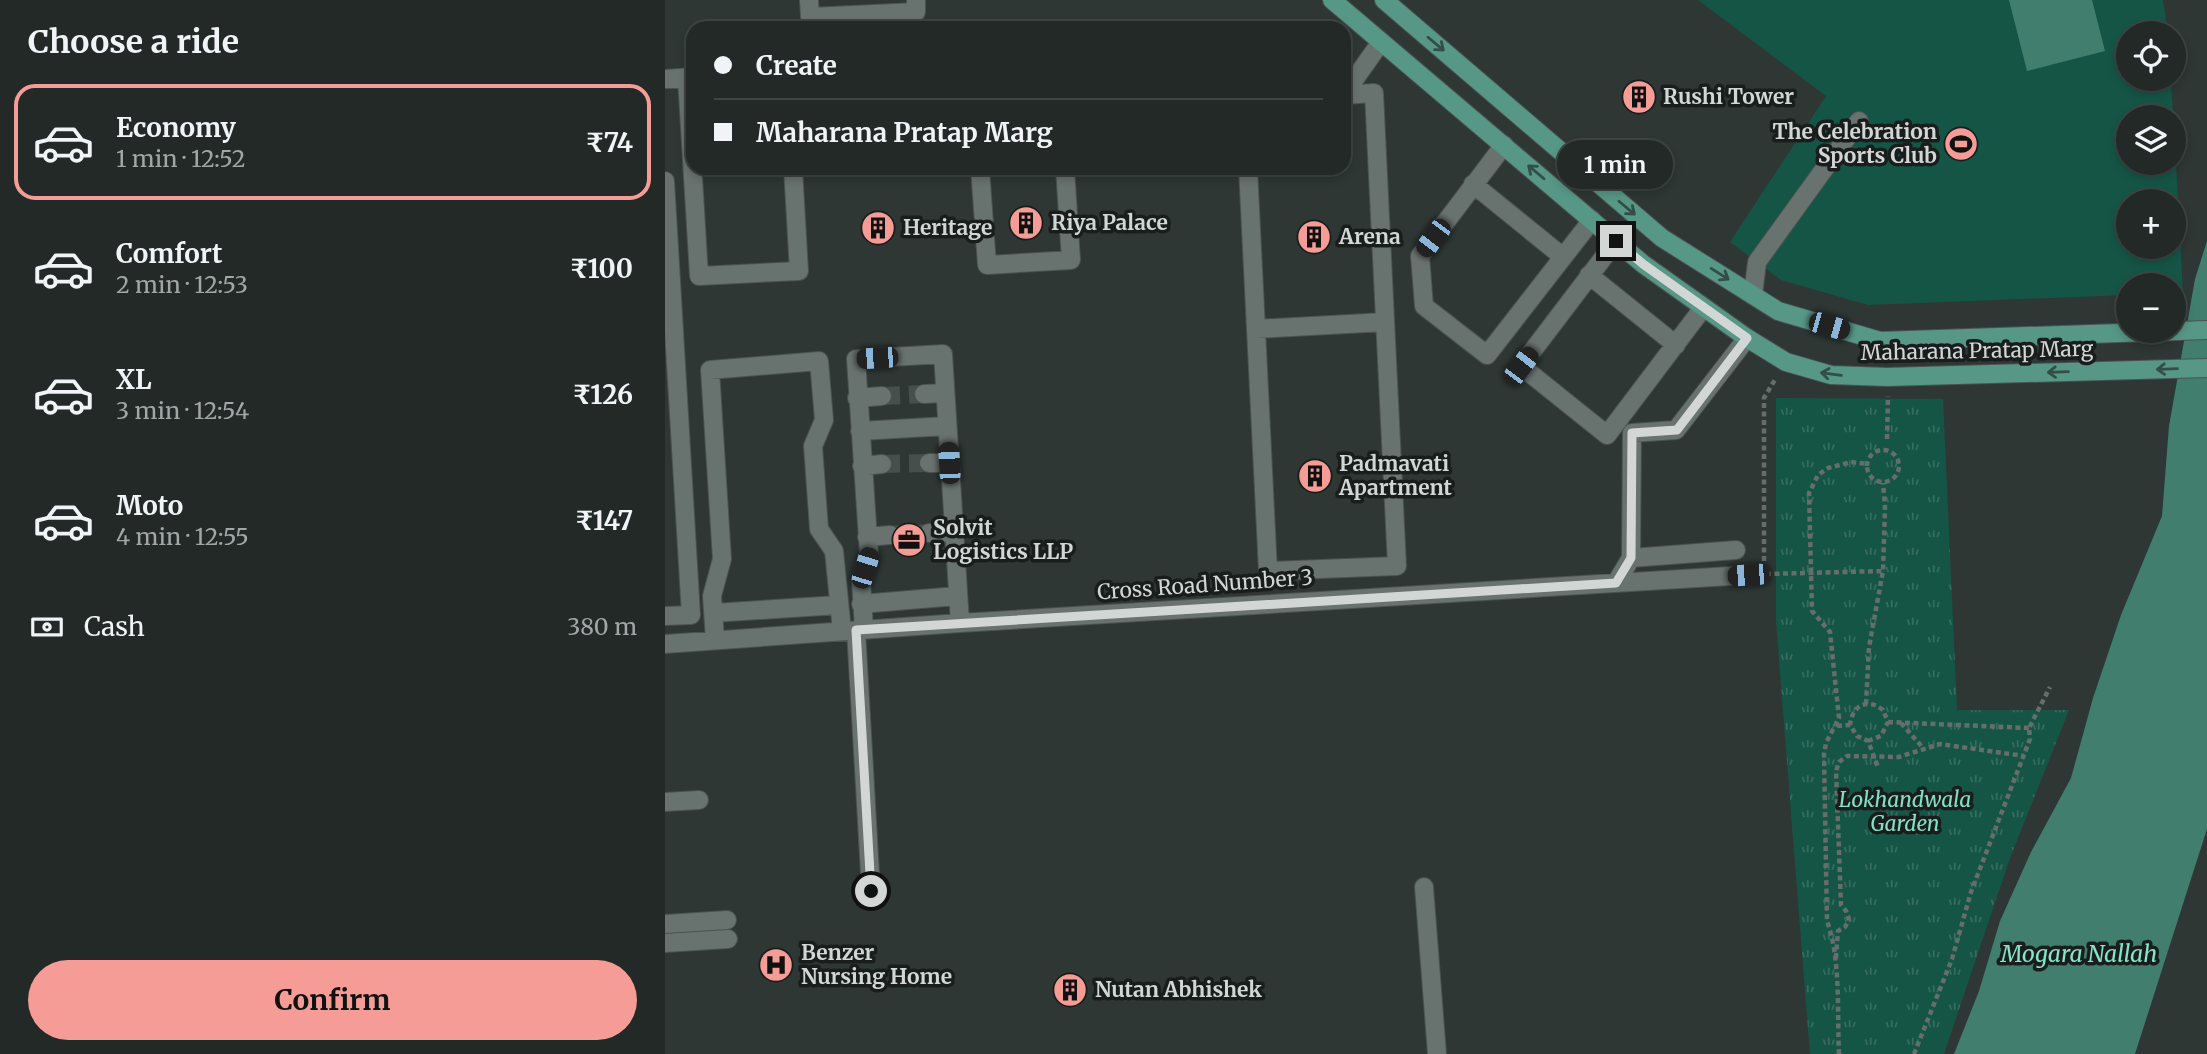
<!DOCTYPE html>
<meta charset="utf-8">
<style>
:root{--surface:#222927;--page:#2a312f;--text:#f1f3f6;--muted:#a2a6a7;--line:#3f4544;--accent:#f59c96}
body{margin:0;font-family:Merriweather,serif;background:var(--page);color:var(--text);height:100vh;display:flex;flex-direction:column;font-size:26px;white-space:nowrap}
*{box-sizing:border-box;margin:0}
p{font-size:23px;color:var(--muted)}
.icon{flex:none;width:38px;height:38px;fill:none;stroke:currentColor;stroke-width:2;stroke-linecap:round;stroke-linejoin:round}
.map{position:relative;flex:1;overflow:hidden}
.panel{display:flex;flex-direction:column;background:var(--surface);width:665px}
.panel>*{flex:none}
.guide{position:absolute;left:21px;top:21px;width:665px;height:154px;border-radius:21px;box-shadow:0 4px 10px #0003,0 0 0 2px var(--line);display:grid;align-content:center;height:154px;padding:0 28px;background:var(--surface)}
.buttons{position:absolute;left:1451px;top:21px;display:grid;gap:14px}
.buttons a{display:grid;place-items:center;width:70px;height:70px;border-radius:50%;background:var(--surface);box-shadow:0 4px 10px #0003,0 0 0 2px var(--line);font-size:35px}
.end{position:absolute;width:32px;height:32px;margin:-16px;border:9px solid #d2d7d5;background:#111;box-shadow:0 0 0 4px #111}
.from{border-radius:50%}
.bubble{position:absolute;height:49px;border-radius:24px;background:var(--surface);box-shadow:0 4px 10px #0003,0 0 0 2px var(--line);font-size:23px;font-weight:700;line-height:49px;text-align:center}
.car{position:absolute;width:21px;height:42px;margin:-21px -10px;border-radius:9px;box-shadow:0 0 5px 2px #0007;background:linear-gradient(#222 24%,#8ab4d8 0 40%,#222 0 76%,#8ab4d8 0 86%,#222 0)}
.guide b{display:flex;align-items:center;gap:24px;height:66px;font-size:26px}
.guide b+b{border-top:2px solid var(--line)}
.guide i{width:18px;height:18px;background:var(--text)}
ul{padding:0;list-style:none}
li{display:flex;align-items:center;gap:21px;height:116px;margin:0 14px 10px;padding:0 14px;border:4px solid transparent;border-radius:21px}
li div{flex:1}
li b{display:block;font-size:26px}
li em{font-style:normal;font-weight:700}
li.current{border-color:var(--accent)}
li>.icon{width:63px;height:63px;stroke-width:1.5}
h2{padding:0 28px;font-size:32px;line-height:84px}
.pay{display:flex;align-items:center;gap:18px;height:77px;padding:0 28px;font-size:26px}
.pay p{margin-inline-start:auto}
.cta{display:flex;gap:14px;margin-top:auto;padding:14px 28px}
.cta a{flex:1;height:80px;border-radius:42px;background:var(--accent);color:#111;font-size:28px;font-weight:700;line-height:80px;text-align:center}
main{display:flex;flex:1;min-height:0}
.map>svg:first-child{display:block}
.park{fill:url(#park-tufts)}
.pitch{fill:#155546;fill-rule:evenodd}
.water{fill:#417e6d}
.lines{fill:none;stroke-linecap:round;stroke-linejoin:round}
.minor-tunnel{stroke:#474f4c;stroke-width:18;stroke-dasharray:18 9;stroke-linecap:butt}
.minor-casing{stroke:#4b5250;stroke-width:20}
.major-casing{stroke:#4b5250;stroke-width:20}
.path{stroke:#666e6b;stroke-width:4.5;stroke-dasharray:5 3.5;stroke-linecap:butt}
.minor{stroke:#68726f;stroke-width:18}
.major{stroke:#579786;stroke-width:18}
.oneway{stroke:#324e46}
.route{stroke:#d2d7d5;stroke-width:9}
.labels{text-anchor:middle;stroke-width:7;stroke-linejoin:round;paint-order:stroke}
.poi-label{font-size:21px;font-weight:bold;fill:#d2d7d5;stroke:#191d1c;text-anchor:start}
.street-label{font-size:21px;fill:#d2d7d5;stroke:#191d1c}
.park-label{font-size:21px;font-style:italic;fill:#81e1c6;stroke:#191d1c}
.water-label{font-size:23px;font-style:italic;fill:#85e4c9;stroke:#191d1c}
</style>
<main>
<section class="panel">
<h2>Choose a ride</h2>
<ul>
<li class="current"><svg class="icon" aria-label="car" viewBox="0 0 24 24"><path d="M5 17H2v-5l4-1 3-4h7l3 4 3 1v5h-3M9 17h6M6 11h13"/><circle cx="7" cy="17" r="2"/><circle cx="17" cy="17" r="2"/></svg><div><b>Economy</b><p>1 min · 12:52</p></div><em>₹74</em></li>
<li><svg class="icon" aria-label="car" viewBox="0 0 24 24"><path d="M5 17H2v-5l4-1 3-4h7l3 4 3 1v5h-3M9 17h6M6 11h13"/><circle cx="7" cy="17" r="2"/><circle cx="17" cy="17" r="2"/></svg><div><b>Comfort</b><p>2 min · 12:53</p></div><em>₹100</em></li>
<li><svg class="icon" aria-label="car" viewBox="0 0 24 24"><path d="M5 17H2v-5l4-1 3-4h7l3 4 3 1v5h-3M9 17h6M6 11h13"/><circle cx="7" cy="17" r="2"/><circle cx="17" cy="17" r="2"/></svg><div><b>XL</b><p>3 min · 12:54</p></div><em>₹126</em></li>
<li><svg class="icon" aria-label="car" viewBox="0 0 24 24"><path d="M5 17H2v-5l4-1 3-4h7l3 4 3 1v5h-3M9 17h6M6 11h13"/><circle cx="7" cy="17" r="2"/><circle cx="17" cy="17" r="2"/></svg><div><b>Moto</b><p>4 min · 12:55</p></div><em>₹147</em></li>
</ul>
<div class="pay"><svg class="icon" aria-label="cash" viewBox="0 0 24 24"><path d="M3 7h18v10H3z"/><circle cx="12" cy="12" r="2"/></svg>Cash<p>380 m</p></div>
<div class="cta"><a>Confirm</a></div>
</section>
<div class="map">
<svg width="1542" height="1054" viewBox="0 0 1542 1054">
<defs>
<pattern id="park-tufts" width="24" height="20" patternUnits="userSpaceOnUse" patternTransform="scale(1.75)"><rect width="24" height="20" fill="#155546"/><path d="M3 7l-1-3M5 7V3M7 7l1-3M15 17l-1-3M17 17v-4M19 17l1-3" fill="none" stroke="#366d60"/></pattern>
</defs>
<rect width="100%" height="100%" fill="#2e3734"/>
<path class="park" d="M1111,398L1278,399L1292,710H1404L1345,858L1279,1054H1145L1111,621Z"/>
<path class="pitch" d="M1033,0H1498L1503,33H1463V79H1506L1508,117H1463V163H1508L1509,126L1518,293H1509L1508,285H1463V295L1203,305L1116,280L1065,242L1161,96ZM1463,201H1508V247H1463Z"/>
<path class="water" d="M1344,0H1427L1440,51L1362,71Z
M1542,241V829L1470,1054H1289L1314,991L1335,921L1366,852L1406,778L1428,698L1456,615L1497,516L1504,426L1530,279Z"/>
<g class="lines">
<path class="minor-tunnel" d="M217,396L259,394
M217,464L264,463
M225,535L264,533"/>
<g class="minor-casing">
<path id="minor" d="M144,0L145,17L251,12V0
M22,78L34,276L134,271L128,168
M0,79L28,77
M679,94L716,42
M839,145L755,256L759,306L822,355L927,220
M315,168L322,265L406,260L400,168
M583,168L603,571L732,566L709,93L679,95
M0,181L26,615L0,616
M808,184L898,257
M951,241L856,366L942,435L1038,308
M924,275L1011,345
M1088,295L1092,262L1194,121
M591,329L720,322
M259,394L279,393
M192,398L217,396
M195,431L282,426
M264,463H284
M197,466L217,464
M264,533L288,532
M202,537L225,535
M966,558L967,433L1011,430L1082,338
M951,583L966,558L1071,550
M196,604L292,596
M48,613L173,605
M199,629L196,581L204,554L191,359L278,354L295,623
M191,630L206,891
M50,640L47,596L57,559L45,370L154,361L159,420L148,446L154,529L169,551L177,631
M0,644L295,623L1082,575
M0,802L34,800
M759,887L772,1054
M0,924L62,920
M0,943L63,939"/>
</g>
<g class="major-casing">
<path id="major" d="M667,0L978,264L1082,338L1121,362L1166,375L1222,377L1542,368
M719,0L997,238L1113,311L1215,341L1542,330"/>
</g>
<path class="path" d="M1222,439L1223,396
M1202 466a16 16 0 1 1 32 0a16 16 0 1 1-32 0Z
M1099,561V398L1111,378
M1101,574L1218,571
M1201,704L1204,647L1218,571L1220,507L1218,483
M1223,722L1364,728
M1236,723L1259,749
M1172,726L1185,725
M1203,741L1216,736L1223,722L1218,710C1202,697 1187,706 1185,725L1192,736L1203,741L1213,767
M1171,958L1173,931L1180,927L1184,920L1181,911L1176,905L1171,771L1174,762L1182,756L1234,757L1275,744L1359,756
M1174,1054C1172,1013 1176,959 1162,921L1159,754L1161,743L1174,718L1165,632L1147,611L1144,493L1153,475L1163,468L1186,462L1203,464
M1249,1054L1287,959L1306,892L1365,739L1364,728L1385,687"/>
<use href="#minor" class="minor"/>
<use href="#major" class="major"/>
</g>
<defs><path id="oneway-shaft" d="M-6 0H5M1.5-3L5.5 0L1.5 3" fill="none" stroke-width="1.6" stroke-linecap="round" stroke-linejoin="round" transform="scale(1.75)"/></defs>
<g class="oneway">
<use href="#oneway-shaft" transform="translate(771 44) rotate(40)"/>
<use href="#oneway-shaft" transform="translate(871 172) rotate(-140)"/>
<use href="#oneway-shaft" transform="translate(962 208) rotate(40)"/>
<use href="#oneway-shaft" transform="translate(1055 274) rotate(32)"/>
<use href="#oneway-shaft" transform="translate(1502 369) rotate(178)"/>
<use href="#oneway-shaft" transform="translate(1393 372) rotate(178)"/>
<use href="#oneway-shaft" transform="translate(1166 374) rotate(-172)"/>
</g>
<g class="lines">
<path class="route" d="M206,891L191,630L951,583L966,558L967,433L1012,430L1082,338L978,264L951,241"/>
</g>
<defs>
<g id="building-disc" transform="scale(1.75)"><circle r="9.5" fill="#f59c96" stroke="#191d1c"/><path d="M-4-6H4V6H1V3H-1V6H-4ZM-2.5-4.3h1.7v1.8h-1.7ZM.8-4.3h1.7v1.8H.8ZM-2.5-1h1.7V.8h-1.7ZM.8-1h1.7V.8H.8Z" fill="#111"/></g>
<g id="stadium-disc" transform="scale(1.75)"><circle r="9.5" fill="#f59c96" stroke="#191d1c"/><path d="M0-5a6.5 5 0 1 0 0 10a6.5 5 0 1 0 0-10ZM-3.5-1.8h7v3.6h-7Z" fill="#111"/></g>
<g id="office-disc" transform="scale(1.75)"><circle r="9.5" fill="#f59c96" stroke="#191d1c"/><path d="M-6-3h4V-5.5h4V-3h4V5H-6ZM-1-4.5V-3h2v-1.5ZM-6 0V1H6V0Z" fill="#111"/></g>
<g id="hospital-disc" transform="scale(1.75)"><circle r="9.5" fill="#f59c96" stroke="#191d1c"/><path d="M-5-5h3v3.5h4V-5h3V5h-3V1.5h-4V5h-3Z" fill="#111"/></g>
</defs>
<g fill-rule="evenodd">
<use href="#building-disc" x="974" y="97"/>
<use href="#stadium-disc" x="1296" y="144"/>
<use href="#building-disc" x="361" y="223"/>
<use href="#building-disc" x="213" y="228"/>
<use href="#building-disc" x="649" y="237"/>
<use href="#building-disc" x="650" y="476"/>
<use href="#office-disc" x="244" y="540"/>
<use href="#hospital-disc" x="111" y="965"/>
<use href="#building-disc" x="405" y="990"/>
</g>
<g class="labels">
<g class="poi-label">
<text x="998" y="104">Rushi Tower</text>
<text x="1272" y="139" text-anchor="end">The Celebration<tspan x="1272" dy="24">Sports Club</tspan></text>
<text x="386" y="230">Riya Palace</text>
<text x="238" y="235">Heritage</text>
<text x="674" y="244">Arena</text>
<text x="674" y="471">Padmavati<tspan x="674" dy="24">Apartment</tspan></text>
<text x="268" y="535">Solvit<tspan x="268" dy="24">Logistics LLP</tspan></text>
<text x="136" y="960">Benzer<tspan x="136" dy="24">Nursing Home</tspan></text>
<text x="430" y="997">Nutan Abhishek</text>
</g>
<g class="street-label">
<text transform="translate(1312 351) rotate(-1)" y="7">Maharana Pratap Marg</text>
<text transform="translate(540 585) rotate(-4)" y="7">Cross Road Number 3</text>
</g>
<g class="park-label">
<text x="1240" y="807">Lokhandwala<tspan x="1240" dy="24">Garden</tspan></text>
</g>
<g class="water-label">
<text x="1414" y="962">Mogara Nallah</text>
</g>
</g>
</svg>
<div class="buttons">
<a><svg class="icon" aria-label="locate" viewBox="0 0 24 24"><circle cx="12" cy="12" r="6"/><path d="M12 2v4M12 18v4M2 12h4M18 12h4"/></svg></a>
<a><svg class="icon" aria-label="layers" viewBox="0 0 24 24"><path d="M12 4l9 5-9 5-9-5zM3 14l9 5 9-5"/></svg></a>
<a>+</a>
<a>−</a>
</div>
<i class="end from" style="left:206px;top:891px"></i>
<i class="end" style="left:951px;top:241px"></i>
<div class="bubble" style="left:892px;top:140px;width:116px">1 min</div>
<i class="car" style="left:768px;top:238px;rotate:217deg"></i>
<i class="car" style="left:1164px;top:326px;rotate:106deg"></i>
<i class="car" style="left:212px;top:358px;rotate:267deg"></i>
<i class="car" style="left:856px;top:366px;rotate:37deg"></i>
<i class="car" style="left:284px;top:463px;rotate:357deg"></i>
<i class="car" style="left:200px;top:568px;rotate:17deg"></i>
<i class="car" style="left:1083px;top:575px;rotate:266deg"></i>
<div class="guide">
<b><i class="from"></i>Create</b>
<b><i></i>Maharana Pratap Marg</b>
</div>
</div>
</main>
